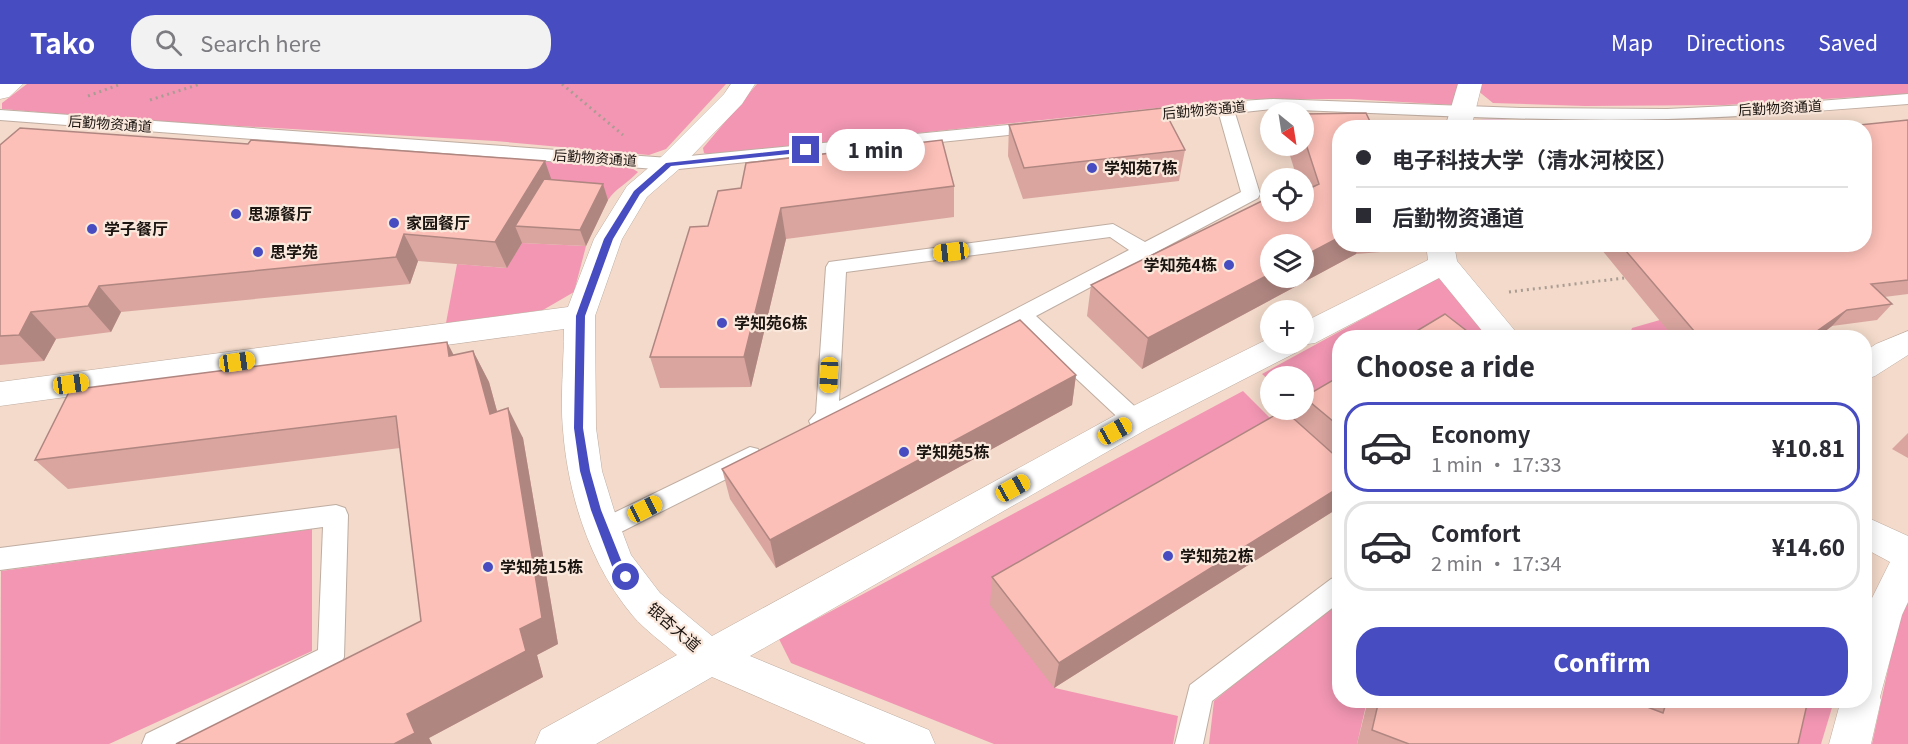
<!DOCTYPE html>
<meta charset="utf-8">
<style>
:root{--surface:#fff;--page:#f2f2f3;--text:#2b2b33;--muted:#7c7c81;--line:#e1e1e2;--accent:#474cc1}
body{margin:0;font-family:Georgia,"Noto Sans SC",serif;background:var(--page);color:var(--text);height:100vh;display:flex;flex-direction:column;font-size:22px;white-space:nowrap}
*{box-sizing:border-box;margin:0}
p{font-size:20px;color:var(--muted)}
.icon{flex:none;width:33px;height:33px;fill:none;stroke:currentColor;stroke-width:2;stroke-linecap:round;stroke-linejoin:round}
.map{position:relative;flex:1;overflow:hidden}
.drawer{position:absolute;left:1332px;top:246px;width:540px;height:378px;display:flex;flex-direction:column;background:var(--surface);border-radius:24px;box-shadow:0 3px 15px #0003}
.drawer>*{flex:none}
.hud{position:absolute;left:1332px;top:36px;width:540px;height:132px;border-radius:24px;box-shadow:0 3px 15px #0003;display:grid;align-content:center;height:132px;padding:0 24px;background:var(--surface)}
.needle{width:39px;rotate:150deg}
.buttons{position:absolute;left:1260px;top:18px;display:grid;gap:12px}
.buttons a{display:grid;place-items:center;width:54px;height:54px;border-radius:50%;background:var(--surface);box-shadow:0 3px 15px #0003;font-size:30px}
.end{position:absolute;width:27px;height:27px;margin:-14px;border:8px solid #474cc1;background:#fff;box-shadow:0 0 0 3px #fff}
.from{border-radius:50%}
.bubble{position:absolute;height:42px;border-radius:21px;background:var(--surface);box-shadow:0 3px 15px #0003;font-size:20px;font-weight:800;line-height:42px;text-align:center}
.car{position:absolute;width:18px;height:36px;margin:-18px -9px;border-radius:8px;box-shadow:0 0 4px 2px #0007;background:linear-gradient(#f5c518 24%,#345 0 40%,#f5c518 0 76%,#345 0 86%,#f5c518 0)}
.hud b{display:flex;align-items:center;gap:21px;height:57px;font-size:22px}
.hud b+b{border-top:2px solid var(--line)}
.hud i{width:15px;height:15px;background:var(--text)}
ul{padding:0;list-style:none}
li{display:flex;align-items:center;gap:18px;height:90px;margin:0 12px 9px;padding:0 12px;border:3px solid var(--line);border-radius:24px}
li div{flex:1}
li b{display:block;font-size:22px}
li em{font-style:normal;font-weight:800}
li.selected{border-color:var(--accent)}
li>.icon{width:54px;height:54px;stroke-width:1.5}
h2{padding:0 24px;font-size:27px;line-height:72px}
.primary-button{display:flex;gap:12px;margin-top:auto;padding:12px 24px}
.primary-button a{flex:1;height:69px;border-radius:24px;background:var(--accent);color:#fff;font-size:24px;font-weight:800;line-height:69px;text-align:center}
header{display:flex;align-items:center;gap:36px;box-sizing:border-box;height:84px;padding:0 30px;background:var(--accent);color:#fff}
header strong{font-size:28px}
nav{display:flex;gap:33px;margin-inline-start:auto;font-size:21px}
.search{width:420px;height:54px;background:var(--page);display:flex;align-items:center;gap:15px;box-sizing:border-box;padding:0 21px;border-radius:24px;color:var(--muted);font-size:22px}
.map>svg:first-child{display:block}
.built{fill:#f3daca;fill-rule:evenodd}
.green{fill:#f4cdd8}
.forest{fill:#f296b3}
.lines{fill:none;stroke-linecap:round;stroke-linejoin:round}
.lane-casing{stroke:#bfada2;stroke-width:2}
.street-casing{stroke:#bfada2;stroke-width:1}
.path{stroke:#aa9c93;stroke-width:3;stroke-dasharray:2 4;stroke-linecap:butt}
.lane{fill:#fff;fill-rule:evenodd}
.street{fill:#fff;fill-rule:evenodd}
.wall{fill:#d9a59e}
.shaded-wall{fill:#b08681}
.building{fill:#fcc0b8;stroke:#b08681;stroke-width:1.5}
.route{fill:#474cc1}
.poi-dot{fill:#474cc1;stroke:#fbe8dc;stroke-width:2}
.labels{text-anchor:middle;stroke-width:4.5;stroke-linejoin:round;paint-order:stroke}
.far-street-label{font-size:14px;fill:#1b1511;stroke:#fbe8dc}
.poi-label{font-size:16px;font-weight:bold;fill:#1b1511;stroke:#fbe8dc;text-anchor:start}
.street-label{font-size:16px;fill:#1b1511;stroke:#fbe8dc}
</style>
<header>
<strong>Tako</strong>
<div class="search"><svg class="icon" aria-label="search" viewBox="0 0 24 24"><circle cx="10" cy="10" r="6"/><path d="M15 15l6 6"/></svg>Search here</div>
<nav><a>Map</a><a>Directions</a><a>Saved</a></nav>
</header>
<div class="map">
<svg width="1908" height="660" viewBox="0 0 1908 660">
<rect width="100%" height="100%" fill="#fbe8dc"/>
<path class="built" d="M0,0H1908V660H0ZM1270,28H1304V62H1270ZM1340,44H1864V160H1340ZM1270,94H1304V128H1270ZM1270,160H1304V194H1270ZM1270,226H1304V260H1270ZM1340,254H1864V616H1340ZM1270,292H1304V326H1270Z"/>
<path class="green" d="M1502,34L1513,38L1519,43L1473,44L1472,42L1483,35Z"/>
<path class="forest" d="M27,0H726L666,65L649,71L495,57L121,35L2,25V19Z
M757,0H1460L1453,21L1351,15H1242L710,71L704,69L703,64Z
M1478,0H1908V10L1724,21L1585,22L1493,19L1477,6Z
M542,75L625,80L638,88C628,99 616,104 608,116L525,101Z
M522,159L586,162L574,208L543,226L446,239L457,180L506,184Z
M1443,191L1496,253L1340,254L1339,318L1304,322V292H1270V297L1262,290Z
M1660,236L1674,253H1629L1632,244Z
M1243,307L1284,348L1055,604L1178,632L1173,660H994L791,579L779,555Z
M312,445V567L109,660H0L1,487Z
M1908,502V660H1872L1905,506Z
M1339,515L1340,616L1367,617L1357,660H1209L1214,617Z
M1779,617H1834L1821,660H1768Z"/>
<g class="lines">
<g class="lane-casing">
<path id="lane" d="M1908,10V20C1828,26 1748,33 1668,35C1536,38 1404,30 1273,25L1235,29L1260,110L1258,114L1036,232L1143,330L1146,336L1143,342L1135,345L1127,342L1019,241L835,340L820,346L812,343L809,337L816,329L826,183L829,178L1113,140L1145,158L1241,108L1219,30L1137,38L1131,37L1128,33L1131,29L1225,18L1273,15L1521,24L1667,25L1793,19ZM1110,153L1129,166L839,317L846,188Z
M0,26L669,74L1038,38L1044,39L1047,43L1044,47L1038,48L669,86L0,36Z
M750,363L758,365L762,372L758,379L613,452L604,455L595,452L592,445L595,438Z
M336,421L345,424L348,431L344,573L340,582L185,660H142L146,650L318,566L323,443L0,486V464Z
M1340,492V518L1212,617L1203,660H1175L1190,601L1331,495Z"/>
</g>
<g class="street-casing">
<path id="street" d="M0,0H23L9,13L0,15Z
M731,0H755L742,20L678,86L647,113L622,155L595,232L596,344L602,387L614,426L631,471L660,509L712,552L1123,327L1270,254V260H1304V238L1428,176L1426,160H1454L1457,177L1521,254H1488L1439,194L1315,259L1301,261L1297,268L1147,345L750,572L929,646L935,660H866L712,593L596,660H535L541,646L677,571C663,559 645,546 633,532C590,481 568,411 563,346C560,313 564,278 564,245L0,322V298L568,223L594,155L627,102L660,74L724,10Z
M1458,0H1482L1471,44H1445Z
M1908,247V271L1875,292L1864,296V268L1876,260Z
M1864,432L1908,452V518L1902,531L1880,613L1881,616L1871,660H1829L1841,616H1864V530L1890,478L1864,464Z"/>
</g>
<path class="path" d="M562,0L623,51
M88,12L121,0
M150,16L200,0
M1509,208L1624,194"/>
<use href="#lane" class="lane"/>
<use href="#street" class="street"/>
</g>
<path class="wall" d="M1304,30L1340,160H1384L1381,168L1356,170L1142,285L1087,232L1091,201L1304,128V94H1297L1287,62H1304Z
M1908,36V210L1884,213L1892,220L1877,236L1832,242L1816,254H1674L1597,160H1864Z
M1009,41L1185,66L1179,97L1023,115L1008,72Z
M0,61L552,96L603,100L608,116L586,162L522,159L507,184L418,177L410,200L121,228L111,248L56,255L44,277L0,281Z
M954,102V133L786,155L751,303L660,304L650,273L708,142L741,104Z
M473,267L489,298L497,327L523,354L558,560L537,571L543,593L429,654L432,660H176L421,537L400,364L68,405L35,376L453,271Z
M1076,291L1072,321L776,484L730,415L722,385Z
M1340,292V423L1054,604L990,521L992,493L1295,336L1299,326H1304V313Z
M1908,349V374L1892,365Z
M1368,616H1629L1644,622L1646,616H1808L1798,660H1357Z"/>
<path class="shaded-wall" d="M545,77L554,103L515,142L522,159L507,184L495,158Z
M603,100L608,116L586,162L580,146Z
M781,124L786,155L751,303L744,273Z
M404,150L418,177L410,200L396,173Z
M1340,153V160H1359L1356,170L1142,285L1148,254L1270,190V194H1304V172Z
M99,202L121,228L111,248L88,222Z
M1847,226L1832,242L1816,254H1807Z
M31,228L56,255L44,277L19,251Z
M447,258L463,289L449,272Z
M473,267L489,298L506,360L490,330Z
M1076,291L1072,321L776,484L770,456Z
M508,324L523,354L558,560L537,571L543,593L429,654L432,660H394L407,630L520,545Z
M1340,403V423L1054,604L1059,579Z"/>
<path class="building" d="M1163,24L1185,66L1024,84L1009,41Z
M1366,29L1373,44H1340V153L1304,172V160H1270V190L1148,254L1091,201L1270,113V128H1304V107L1319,100L1304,54V30Z
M1908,36V196L1871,200L1892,220L1847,226L1807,254H1700L1620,160H1864V44H1830Z
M1518,41L1574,44H1520Z
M20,44L248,60L251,56L545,77L495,158L404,150L396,173L99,202L88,222L31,228L19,251L0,252V61Z
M942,56L954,102L781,124L744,273H650L690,143L708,142L718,107L741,104L746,79Z
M544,95L603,100L580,146L515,142Z
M1445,230L1476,254H1405Z
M1020,236L1076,291L770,456L722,385Z
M447,258L449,272L473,267L490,330L508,324L542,534L520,545L526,567L407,630L415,649L394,660H176L421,537L396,332L35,376L70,306Z
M1340,292V343L1304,313Z
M1284,326L1340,376V403L1059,579L992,493Z
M1379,616H1629L1663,629L1667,616H1808L1798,660H1409L1372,646Z"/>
<path class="route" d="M806,64L810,66L809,68L671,82L640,110L613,155L585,232L583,344L590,387L601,426L621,476L632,493L626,498L623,496L612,482L591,426L580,387L574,344L576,232L604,155L634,107L666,79Z"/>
<g class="poi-dot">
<circle cx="1092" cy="84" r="6"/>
<circle cx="236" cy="130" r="6"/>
<circle cx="394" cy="139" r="6"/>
<circle cx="92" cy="145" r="6"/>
<circle cx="258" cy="168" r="6"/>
<circle cx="1229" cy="181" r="6"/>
<circle cx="722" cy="239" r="6"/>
<circle cx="904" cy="368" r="6"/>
<circle cx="1168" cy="472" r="6"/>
<circle cx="488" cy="483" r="6"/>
</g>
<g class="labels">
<g class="far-street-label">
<text transform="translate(1780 24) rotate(-3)" y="5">后勤物资通道</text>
<text transform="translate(1204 26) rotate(-5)" y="5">后勤物资通道</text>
<text transform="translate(110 40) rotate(4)" y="5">后勤物资通道</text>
<text transform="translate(595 74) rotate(4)" y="5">后勤物资通道</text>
</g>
<g class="poi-label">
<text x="1104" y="90">学知苑7栋</text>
<text x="248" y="136">思源餐厅</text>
<text x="406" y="145">家园餐厅</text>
<text x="104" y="151">学子餐厅</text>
<text x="270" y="174">思学苑</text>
<text x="1217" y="187" text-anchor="end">学知苑4栋</text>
<text x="734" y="245">学知苑6栋</text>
<text x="916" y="374">学知苑5栋</text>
<text x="1180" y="478">学知苑2栋</text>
<text x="500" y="489">学知苑15栋</text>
</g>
<g class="street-label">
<text transform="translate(674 543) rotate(41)" y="6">银杏大道</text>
</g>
</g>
</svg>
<div class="buttons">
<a><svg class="needle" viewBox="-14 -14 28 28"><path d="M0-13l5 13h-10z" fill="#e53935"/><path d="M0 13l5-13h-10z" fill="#7c7c81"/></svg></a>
<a><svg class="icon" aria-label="locate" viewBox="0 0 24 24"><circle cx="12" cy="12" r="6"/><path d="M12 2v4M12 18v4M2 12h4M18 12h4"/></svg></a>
<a><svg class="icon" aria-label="layers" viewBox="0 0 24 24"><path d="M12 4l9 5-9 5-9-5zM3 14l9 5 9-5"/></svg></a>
<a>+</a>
<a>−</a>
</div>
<i class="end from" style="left:626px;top:493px"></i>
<i class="end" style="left:806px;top:66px"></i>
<div class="bubble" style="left:826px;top:45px;width:99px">1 min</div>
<i class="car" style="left:951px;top:168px;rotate:263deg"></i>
<i class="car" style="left:237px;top:278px;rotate:82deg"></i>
<i class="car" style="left:829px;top:291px;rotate:183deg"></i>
<i class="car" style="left:71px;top:300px;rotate:82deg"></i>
<i class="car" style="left:1115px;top:347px;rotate:61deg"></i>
<i class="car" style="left:1013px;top:404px;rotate:61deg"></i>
<i class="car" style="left:645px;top:425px;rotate:63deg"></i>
<div class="hud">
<b><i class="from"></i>电子科技大学（清水河校区）</b>
<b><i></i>后勤物资通道</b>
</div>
<section class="drawer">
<h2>Choose a ride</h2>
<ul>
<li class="selected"><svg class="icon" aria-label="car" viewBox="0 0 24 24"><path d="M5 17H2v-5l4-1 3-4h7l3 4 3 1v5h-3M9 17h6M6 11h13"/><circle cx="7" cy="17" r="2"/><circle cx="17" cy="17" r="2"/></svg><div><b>Economy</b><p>1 min · 17:33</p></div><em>¥10.81</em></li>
<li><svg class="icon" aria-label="car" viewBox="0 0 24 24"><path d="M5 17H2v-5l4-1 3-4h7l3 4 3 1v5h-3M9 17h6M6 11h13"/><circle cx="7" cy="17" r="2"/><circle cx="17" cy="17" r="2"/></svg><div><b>Comfort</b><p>2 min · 17:34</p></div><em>¥14.60</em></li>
</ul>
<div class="primary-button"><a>Confirm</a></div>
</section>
</div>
